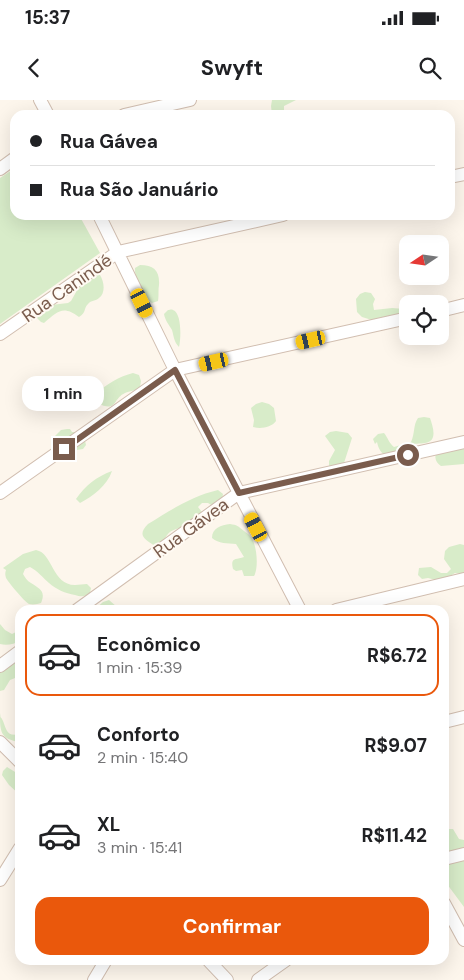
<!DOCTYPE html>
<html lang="pt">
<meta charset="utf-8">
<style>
:root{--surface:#fff;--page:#f2f2f2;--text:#202124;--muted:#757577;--line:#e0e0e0;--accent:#ea580c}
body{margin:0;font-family:"DM Sans",sans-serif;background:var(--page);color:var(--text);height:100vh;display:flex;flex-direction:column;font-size:19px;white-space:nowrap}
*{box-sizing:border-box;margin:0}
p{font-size:16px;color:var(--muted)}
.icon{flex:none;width:28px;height:28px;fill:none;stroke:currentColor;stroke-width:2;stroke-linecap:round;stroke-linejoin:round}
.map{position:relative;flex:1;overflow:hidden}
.details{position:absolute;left:15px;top:505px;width:434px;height:360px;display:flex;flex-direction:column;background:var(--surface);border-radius:15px;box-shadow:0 5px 20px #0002}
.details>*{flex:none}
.hud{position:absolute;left:10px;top:10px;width:445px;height:110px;border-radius:15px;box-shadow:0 5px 20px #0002;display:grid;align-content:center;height:110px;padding:0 20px;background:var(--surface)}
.needle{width:32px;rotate:257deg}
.fabs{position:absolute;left:399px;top:135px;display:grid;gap:10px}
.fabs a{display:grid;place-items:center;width:50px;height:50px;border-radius:10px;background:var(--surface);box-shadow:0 5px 20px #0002;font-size:25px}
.end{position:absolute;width:22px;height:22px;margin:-11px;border:6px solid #7a5c4d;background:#fff;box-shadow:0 0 0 2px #fff}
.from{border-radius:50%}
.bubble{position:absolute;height:35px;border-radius:15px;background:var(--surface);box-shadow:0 5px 20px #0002;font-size:16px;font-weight:700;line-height:35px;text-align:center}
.car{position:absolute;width:15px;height:30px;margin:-15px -8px;border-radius:6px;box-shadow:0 0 4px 1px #0007;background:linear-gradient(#f5c518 24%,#345 0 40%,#f5c518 0 76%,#345 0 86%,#f5c518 0)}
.hud b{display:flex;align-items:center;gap:18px;height:48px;font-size:19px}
.hud b+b{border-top:1px solid var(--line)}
.hud i{width:12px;height:12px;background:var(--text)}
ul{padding:9px 0 0;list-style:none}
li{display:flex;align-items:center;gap:15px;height:82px;margin:0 10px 8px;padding:0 10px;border:2px solid transparent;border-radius:15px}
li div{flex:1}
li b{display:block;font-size:19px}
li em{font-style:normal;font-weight:700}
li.active{border-color:var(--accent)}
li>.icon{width:45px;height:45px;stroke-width:1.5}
.cta{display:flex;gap:10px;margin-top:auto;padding:10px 20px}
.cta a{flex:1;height:58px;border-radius:15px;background:var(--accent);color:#fff;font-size:20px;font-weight:700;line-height:58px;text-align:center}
.status{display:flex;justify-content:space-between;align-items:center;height:35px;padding:0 25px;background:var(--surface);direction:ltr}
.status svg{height:14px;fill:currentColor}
header{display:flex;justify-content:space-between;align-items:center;height:65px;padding:0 20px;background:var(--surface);font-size:22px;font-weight:700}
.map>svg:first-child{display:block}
.green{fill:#d8ecc9}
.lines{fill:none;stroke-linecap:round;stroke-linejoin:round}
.street-casing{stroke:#d1beb0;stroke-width:14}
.street{stroke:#fff;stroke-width:12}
.route{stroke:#7a5c4d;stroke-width:6}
.labels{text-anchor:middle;stroke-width:4;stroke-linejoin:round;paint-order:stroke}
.street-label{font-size:18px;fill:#7a5c4d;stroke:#fffaf3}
</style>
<div class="status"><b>15:37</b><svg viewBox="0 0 49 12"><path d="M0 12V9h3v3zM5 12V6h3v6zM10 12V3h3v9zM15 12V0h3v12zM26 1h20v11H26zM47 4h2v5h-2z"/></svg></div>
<header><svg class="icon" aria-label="back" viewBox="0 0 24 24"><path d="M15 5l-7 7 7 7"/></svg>Swyft<svg class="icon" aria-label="search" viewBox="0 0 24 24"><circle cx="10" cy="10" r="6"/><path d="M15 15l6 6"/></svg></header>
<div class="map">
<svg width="464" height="880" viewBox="0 0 464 880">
<rect width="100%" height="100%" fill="#fdf6ec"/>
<path class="green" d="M272,0H296L284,6V15H272L271,6Z
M15,68V115H79L100,153L0,224V78Z
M140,165C154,165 160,171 159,185C158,190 159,195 158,201L152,203C144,197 134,178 135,168Z
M100,175C104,181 106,193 99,198C96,201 91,200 88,204C83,209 87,212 79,217C63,205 58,211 44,223L41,222L36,217V214L51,205L68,203L71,201L80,185L91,176Z
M365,192L371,193L375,199L373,204L374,210L392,208L404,209V215L375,221L362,217L357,212L356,199L360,194Z
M168,210C170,210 171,209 173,210C182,213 181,239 179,247C174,242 174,237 172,230C169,225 165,220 164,214Z
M133,273L139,275L141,281L140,287C135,291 130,291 125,293C112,299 118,313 97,303L96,294C105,285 120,276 133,273Z
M262,302L269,304L274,308L276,321C271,328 260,329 253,327L254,320L251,308L256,304Z
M424,317L430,318C433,327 438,341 425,343C420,344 414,343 409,345C401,349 394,359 385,355C380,352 378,347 377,342L375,344L373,339L378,334L384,333C388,338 389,343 394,347L411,342C415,334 413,325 418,318Z
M67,329H70L72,332C80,331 85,337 86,345L83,349L65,352L56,350L55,347V336L61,330Z
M336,331L348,333L352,338L344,363L329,367V361L335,350L325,336L330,332Z
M464,346V364L441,366C437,363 434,359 436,354Z
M112,371C107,386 93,396 80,403L76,399C86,385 96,377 112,371Z
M218,390L223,394L222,400L213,406L208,403H202L198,407L202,412L191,426C184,428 175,428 170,432C163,438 166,443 155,446C144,439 137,435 148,424C171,410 192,396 218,390Z
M230,424C237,425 238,426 244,431C246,433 249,434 250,436C257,443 259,468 254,476H244L242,470L236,471L233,469C230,457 236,460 244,457L236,444C227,443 219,444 212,438C212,428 221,425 230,424Z
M460,444L464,445V474L455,473L445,479L440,481L428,478L422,479L418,475L419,468L431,467L441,473H447L451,469L444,459L445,451L449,447Z
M36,450C53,453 52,485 75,485C79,485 83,484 87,484L91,488L90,493C85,497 81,497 75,495C65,493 57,490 49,483C43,478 38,471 30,467L25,469L23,474C25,477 27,481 31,483C40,489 46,491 41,503C38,504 33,505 29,504C24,501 9,483 6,478C5,474 5,473 6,470L3,468L23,454Z
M109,500L117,507L118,510H94L103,502Z
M0,524L5,530L12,534L20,530V541C14,544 7,546 0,544Z
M20,558V576L10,580L4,590L0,591V573L3,568Z
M0,613C1,621 0,614 3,621C7,631 7,637 20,634V642C0,639 0,632 0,613Z
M7,667L20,675V695L9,685L2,675L3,671Z
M446,729H453L459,739L464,740V751L452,753L444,746V730Z
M464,759V807L444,780V766L450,762Z"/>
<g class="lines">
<g class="street-casing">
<path id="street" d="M40,0L48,15
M124,15L190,0
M0,69L15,58
M450,77L464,74
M99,115L175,270L300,510
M440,211L464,205
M0,234L118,152L283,115
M0,393L175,270L408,218
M77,510L239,393L464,342
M336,510L464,479
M0,566L20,551
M444,622L464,617
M0,642L20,662
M444,759L464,754
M0,780L20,748
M444,803L464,840
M208,860L227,880
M94,880L106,860
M258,880L286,860"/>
</g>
<use href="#street" class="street"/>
</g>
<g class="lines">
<path class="route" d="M64,349L175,270L239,393L408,355"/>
</g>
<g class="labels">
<g class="street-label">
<text transform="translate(67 188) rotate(-35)" y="6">Rua Canindé</text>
<text transform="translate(191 428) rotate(-36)" y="6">Rua Gávea</text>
</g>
</g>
</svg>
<div class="fabs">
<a><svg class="needle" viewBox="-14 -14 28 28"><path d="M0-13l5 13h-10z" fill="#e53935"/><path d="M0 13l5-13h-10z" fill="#757577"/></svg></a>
<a><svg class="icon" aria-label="locate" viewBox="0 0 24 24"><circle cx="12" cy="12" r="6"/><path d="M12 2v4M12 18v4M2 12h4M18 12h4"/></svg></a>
</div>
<i class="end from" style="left:408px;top:355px"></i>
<i class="end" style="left:64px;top:349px"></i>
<div class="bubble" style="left:22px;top:276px;width:82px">1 min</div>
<i class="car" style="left:142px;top:203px;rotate:154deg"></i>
<i class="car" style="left:311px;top:240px;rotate:257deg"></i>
<i class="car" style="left:214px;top:262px;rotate:257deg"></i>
<i class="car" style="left:256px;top:427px;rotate:332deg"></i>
<div class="hud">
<b><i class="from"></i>Rua Gávea</b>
<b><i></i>Rua São Januário</b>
</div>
<section class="details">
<ul>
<li class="active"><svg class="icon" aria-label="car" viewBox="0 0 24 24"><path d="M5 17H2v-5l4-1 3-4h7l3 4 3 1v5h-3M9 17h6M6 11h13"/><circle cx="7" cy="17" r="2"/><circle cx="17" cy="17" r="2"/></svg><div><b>Econômico</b><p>1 min · 15:39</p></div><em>R$6.72</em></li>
<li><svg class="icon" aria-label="car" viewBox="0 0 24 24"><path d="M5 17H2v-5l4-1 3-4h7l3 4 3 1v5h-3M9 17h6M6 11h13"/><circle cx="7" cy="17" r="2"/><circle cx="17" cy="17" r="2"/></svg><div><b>Conforto</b><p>2 min · 15:40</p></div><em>R$9.07</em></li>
<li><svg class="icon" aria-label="car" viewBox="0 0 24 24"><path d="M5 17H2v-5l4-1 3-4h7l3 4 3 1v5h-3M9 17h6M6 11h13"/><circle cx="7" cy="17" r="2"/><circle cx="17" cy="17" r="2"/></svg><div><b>XL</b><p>3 min · 15:41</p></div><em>R$11.42</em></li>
</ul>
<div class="cta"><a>Confirmar</a></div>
</section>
</div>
